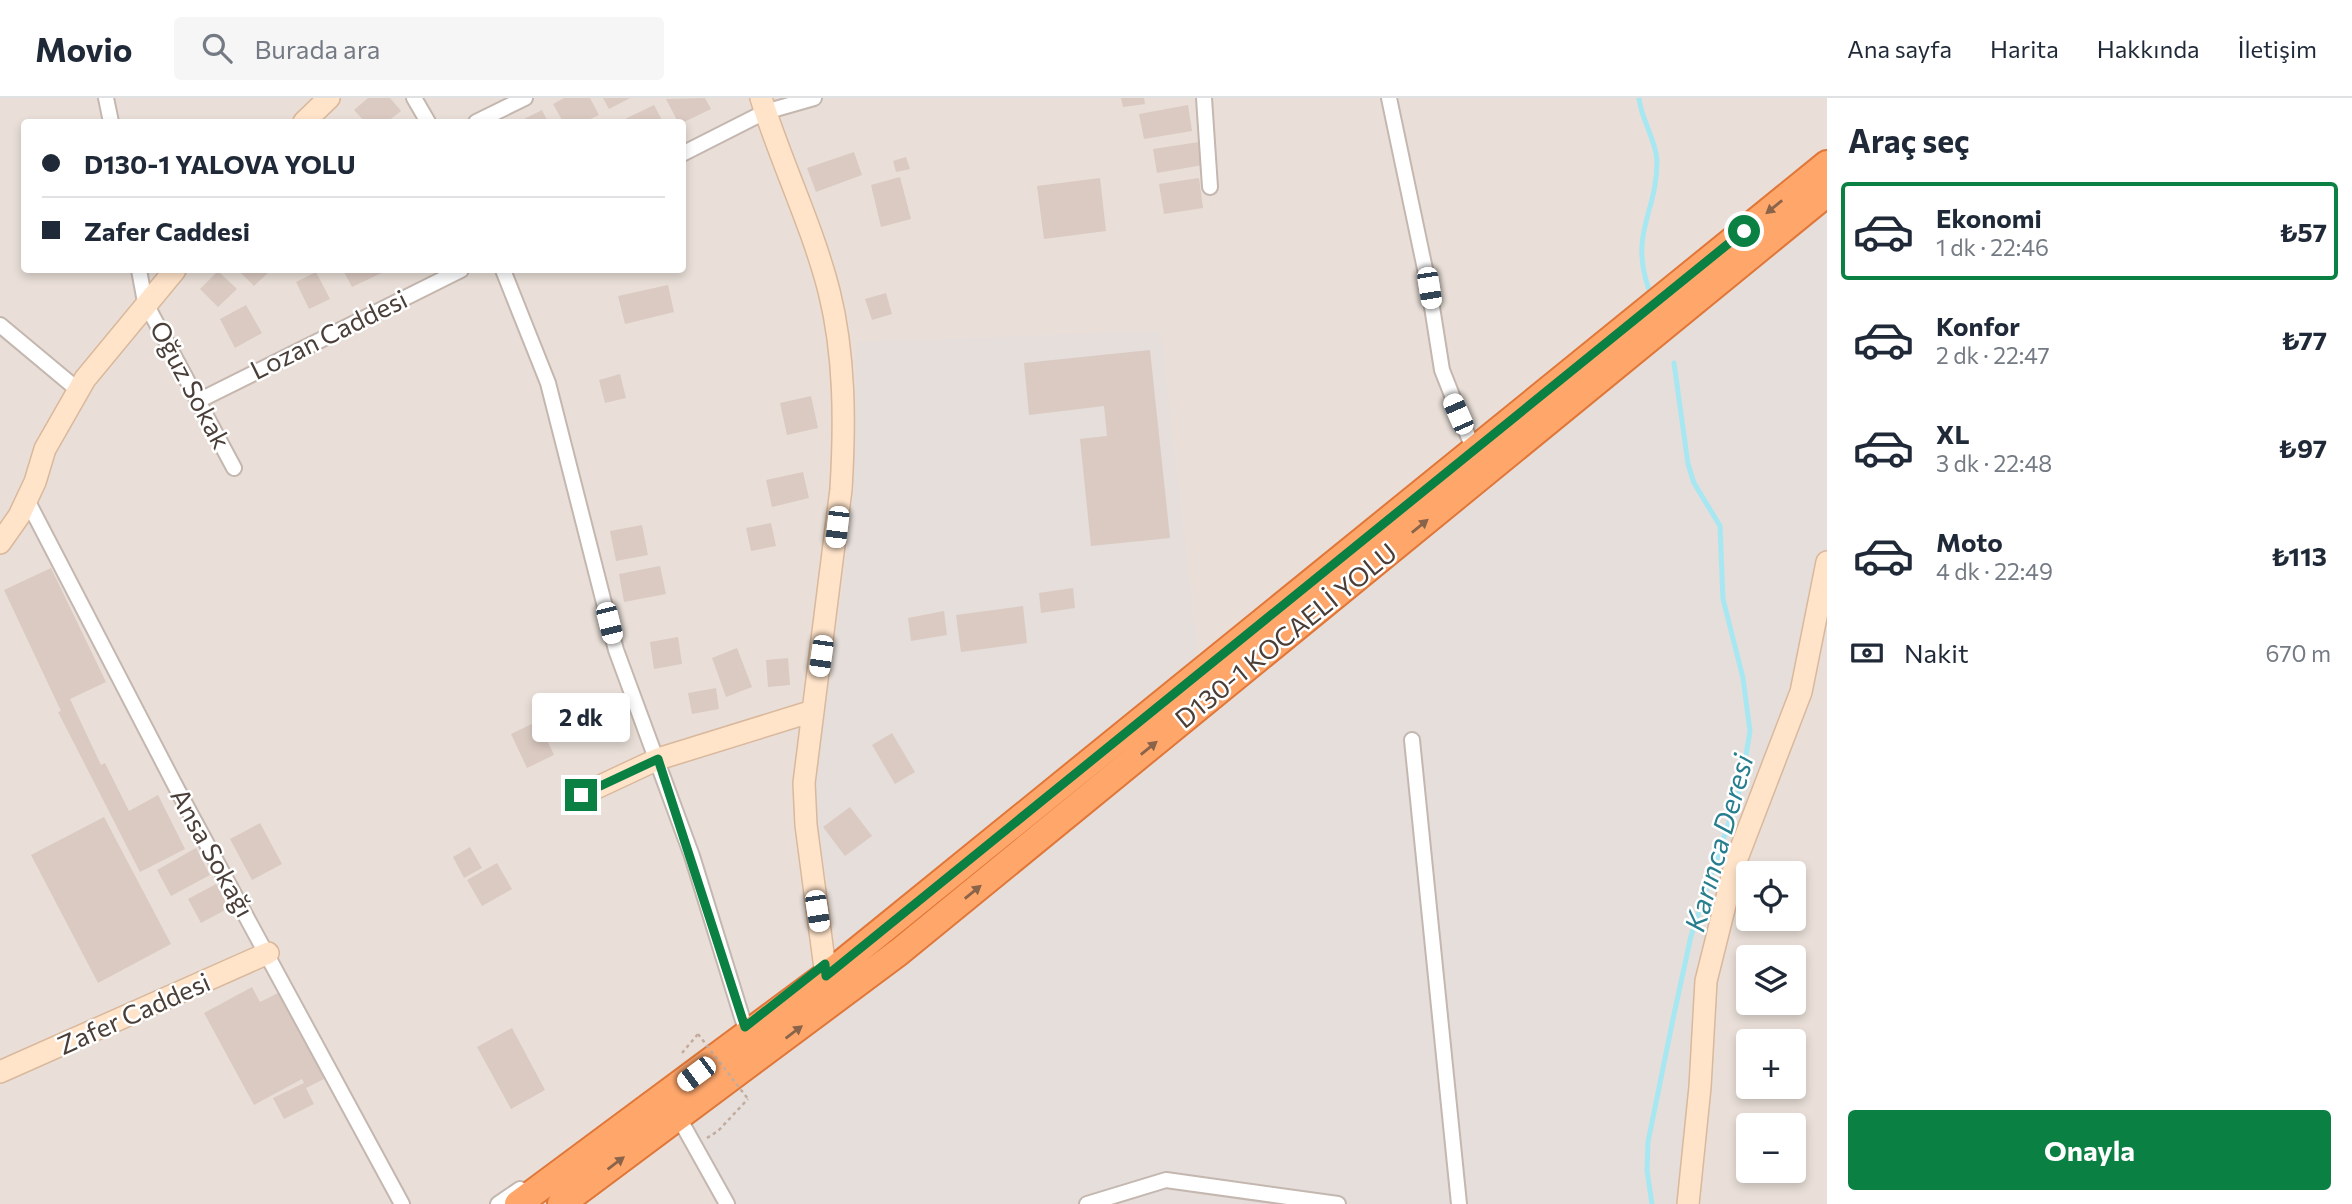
<!DOCTYPE html>
<html lang="tr">
<meta charset="utf-8">
<style>
:root{--surface:#fff;--page:#f6f6f7;--text:#1f2937;--muted:#747a83;--line:#e0e1e3;--accent:#0b8043}
body{margin:0;font-family:Commissioner,sans-serif;background:var(--page);color:var(--text);height:100vh;display:flex;flex-direction:column;font-size:26px;white-space:nowrap}
*{box-sizing:border-box;margin:0}
p{font-size:23px;color:var(--muted)}
.icon{flex:none;width:38px;height:38px;fill:none;stroke:currentColor;stroke-width:2;stroke-linecap:round;stroke-linejoin:round}
.map{position:relative;flex:1;overflow:hidden}
.details{display:flex;flex-direction:column;background:var(--surface);width:525px}
.details>*{flex:none}
.banner{position:absolute;left:21px;top:21px;width:665px;height:154px;border-radius:7px;box-shadow:0 4px 10px #0003;display:grid;align-content:center;height:154px;padding:0 21px;background:var(--surface)}
.buttons{position:absolute;left:1736px;top:763px;display:grid;gap:14px}
.buttons a{display:grid;place-items:center;width:70px;height:70px;border-radius:7px;background:var(--surface);box-shadow:0 4px 10px #0003;font-size:35px}
.end{position:absolute;width:32px;height:32px;margin:-16px;border:9px solid #0b8043;background:#fff;box-shadow:0 0 0 4px #fff}
.from{border-radius:50%}
.bubble{position:absolute;height:49px;border-radius:7px;background:var(--surface);box-shadow:0 4px 10px #0003;font-size:23px;font-weight:700;line-height:49px;text-align:center}
.car{position:absolute;width:21px;height:42px;margin:-21px -10px;border-radius:9px;box-shadow:0 0 5px 2px #0007;background:linear-gradient(#fff 24%,#345 0 40%,#fff 0 76%,#345 0 86%,#fff 0)}
.banner b{display:flex;align-items:center;gap:24px;height:66px;font-size:26px}
.banner b+b{border-top:2px solid var(--line)}
.banner i{width:18px;height:18px;background:var(--text)}
ul{padding:0;list-style:none}
li{display:flex;align-items:center;gap:21px;height:98px;margin:0 14px 10px;padding:0 7px;border:4px solid transparent;border-radius:7px}
li div{flex:1}
li b{display:block;font-size:26px}
li em{font-style:normal;font-weight:700}
li.selected{border-color:var(--accent)}
li>.icon{width:63px;height:63px;stroke-width:1.5}
h2{padding:0 21px;font-size:32px;line-height:84px}
.pay{display:flex;align-items:center;gap:18px;height:77px;padding:0 21px;font-size:26px}
.pay p{margin-inline-start:auto}
.button{display:flex;gap:14px;margin-top:auto;padding:14px 21px}
.button a{flex:1;height:80px;border-radius:7px;background:var(--accent);color:#fff;font-size:28px;font-weight:700;line-height:80px;text-align:center}
header{display:flex;align-items:center;gap:42px;box-sizing:border-box;height:98px;padding:0 35px;background:var(--surface);border-bottom:2px solid var(--line)}
header strong{font-size:33px}
nav{display:flex;gap:38px;margin-inline-start:auto;font-size:24px}
.search{width:490px;height:63px;background:var(--page);display:flex;align-items:center;gap:18px;box-sizing:border-box;padding:0 24px;border-radius:7px;color:var(--muted);font-size:26px}
main{display:flex;flex:1;min-height:0}
.map>svg:first-child{display:block}
.residential{fill:#e9dfd8;fill-rule:evenodd}
.industrial{fill:#e5dedb}
.lines{fill:none;stroke-linecap:round;stroke-linejoin:round}
.stream{stroke:#a7e7f2;stroke-width:5}
.building{fill:#dacac2}
.street-casing{stroke:#c4b7af;stroke-width:18}
.secondary-casing{stroke:#d9b89c;stroke-width:24}
.highway-casing{stroke:#e07739;stroke-width:30}
.path{stroke:#c3ac9d;stroke-width:2.5;stroke-dasharray:3.5 3.5;stroke-linecap:butt}
.street{stroke:#fff;stroke-width:14}
.secondary{stroke:#ffe4ca;stroke-width:21}
.highway{stroke:#ffa76b;stroke-width:26}
.path-bridge{stroke:#c3ac9d;stroke-width:2.5;stroke-dasharray:3.5 3.5;stroke-linecap:butt}
.oneway{fill:#89634a}
.route{stroke:#0b8043;stroke-width:9}
.labels{text-anchor:middle;stroke-width:5;stroke-linejoin:round;paint-order:stroke}
.street-label{font-size:26px;fill:#4a3e38;stroke:#fff}
.water-label{font-size:28px;font-style:italic;fill:#277e8e;stroke:#fff}
</style>
<header>
<strong>Movio</strong>
<div class="search"><svg class="icon" aria-label="search" viewBox="0 0 24 24"><circle cx="10" cy="10" r="6"/><path d="M15 15l6 6"/></svg>Burada ara</div>
<nav><a>Ana sayfa</a><a>Harita</a><a>Hakkında</a><a>İletişim</a></nav>
</header>
<main>
<div class="map">
<svg width="1827" height="1106" viewBox="0 0 1827 1106">
<rect width="100%" height="100%" fill="#f5efea"/>
<path class="residential" d="M0,0H1827V1106H0ZM24,24H682V172H24ZM1748,775H1794V821H1748ZM1748,859H1794V905H1748ZM1748,943H1794V989H1748ZM1748,1027H1794V1073H1748Z"/>
<path class="industrial" d="M1827,60V464L1801,594L1706,883L1688,1106H727L683,1027L725,955L769,904L839,842L815,720V685L845,477L854,365L857,244L1161,233L1200,576Z"/>
<g class="lines">
<path class="stream" d="M1639,0C1641,22 1656,41 1657,63C1657,116 1629,134 1649,192
M1652,1106L1647,1072L1648,1044L1673,921L1691,838L1741,688L1750,633L1743,580L1723,501L1720,428L1694,385L1688,366L1674,265"/>
</g>
<path class="building" d="M368,0H390L401,13L387,24H365L354,12Z
M564,0H590L599,17L584,24H563L553,6Z
M603,0H630L609,11Z
M705,0L711,11L682,25L678,24L666,1Z
M1121,0H1144L1145,6L1123,9Z
M654,7L663,24H624L623,22Z
M1188,7L1192,33L1144,41L1139,16Z
M542,12L548,24H518Z
M1199,44L1203,67L1157,75L1153,51Z
M854,54L862,77L816,94L807,70Z
M906,59L910,71L896,74L893,63Z
M900,79L911,121L881,129L871,87Z
M1100,80L1106,133L1044,141L1037,88Z
M1199,80L1203,110L1164,116L1159,86Z
M238,172H271L254,188Z
M343,172H388L352,189Z
M218,173L237,191L218,209L200,191Z
M316,174L330,201L309,211L296,184Z
M668,187L674,214L625,226L618,198Z
M886,195L892,216L872,222L865,201Z
M246,207L262,235L235,250L220,221Z
M1150,252L1170,440L1091,448L1080,341L1107,338L1104,308L1029,317L1024,265Z
M620,276L626,300L605,305L599,282Z
M811,298L818,330L787,337L780,305Z
M803,374L809,400L772,409L766,382Z
M771,425L776,448L751,453L746,430Z
M642,427L648,457L616,463L610,433Z
M660,468L666,496L624,504L619,476Z
M51,470L106,584L70,601L101,667L105,665L129,713L158,697L185,751L140,774L58,614L61,613L4,492Z
M1073,490L1075,510L1041,515L1039,495Z
M1023,508L1027,545L961,554L956,517Z
M944,513L947,537L911,543L908,520Z
M678,539L682,566L654,571L650,544Z
M737,550L752,589L726,599L712,560Z
M788,560L790,587L768,589L766,562Z
M716,590L719,611L692,616L688,595Z
M538,623L554,657L527,670L511,636Z
M892,635L915,674L895,686L872,647Z
M850,709L872,738L845,758L823,729Z
M104,719L171,846L98,885L31,757Z
M260,725L282,766L252,782L230,741Z
M470,749L482,770L464,780L453,759Z
M196,750L210,777L171,798L157,772Z
M497,765L512,791L482,808L467,782Z
M216,786L229,810L201,825L188,801Z
M252,889L260,904L278,895L326,980L306,990L314,1006L284,1021L273,1000L304,985L302,981L254,1007L204,915Z
M512,930L545,992L511,1011L477,949Z"/>
<g class="lines">
<g class="street-casing">
<path id="street" d="M106,0L111,24
M414,0L428,24
M1204,0L1210,89
M1389,0L1429,190L1442,272L1474,353
M476,24L525,0
M682,56L765,14L814,0
M139,172L145,204L234,370
M503,172L548,285L616,552L692,758L745,929
M0,227L78,292
M198,303L461,172
M27,402L177,691L402,1106
M1412,642L1459,1106
M679,1020L727,1106
M498,1106L520,1091
M1087,1106L1166,1082L1338,1106"/>
</g>
<g class="secondary-casing">
<path id="secondary" d="M761,0C781,64 812,127 829,193C845,257 845,325 841,391L804,685L806,727L826,878
M304,24L329,0
M0,445L19,418L35,384L45,351L85,281L175,172
M581,697L658,661L813,613
M0,974L268,855
M1688,1106L1700,989L1706,883L1736,763L1801,594L1827,464"/>
</g>
<g class="highway-casing">
<path id="highway" d="M518,1106L836,870L1827,66
M561,1106L899,854L1827,95"/>
</g>
<path class="path" d="M682,955L698,936
M707,1040L718,1033L748,1001"/>
<use href="#street" class="street"/>
<use href="#secondary" class="secondary"/>
<use href="#highway" class="highway"/>
<path class="path-bridge" d="M698,936L748,1001"/>
</g>
<defs><path id="oneway-solid" d="M-6-.8H1V-3.2L6.5 0L1 3.2V.8H-6Z" transform="scale(1.75)"/></defs>
<g class="oneway">
<use href="#oneway-solid" transform="translate(1774 109) rotate(141)"/>
<use href="#oneway-solid" transform="translate(1420 428) rotate(-39)"/>
<use href="#oneway-solid" transform="translate(1149 650) rotate(-39)"/>
<use href="#oneway-solid" transform="translate(973 794) rotate(-39)"/>
<use href="#oneway-solid" transform="translate(794 934) rotate(-37)"/>
<use href="#oneway-solid" transform="translate(616 1065) rotate(-37)"/>
</g>
<g class="lines">
<path class="route" d="M581,697L658,661L745,929L825,866L826,878L836,870L1744,133"/>
</g>
<g class="labels">
<g class="street-label">
<text transform="translate(329 237) rotate(-26)" y="9">Lozan Caddesi</text>
<text transform="translate(190 287) rotate(62)" y="9">Oğuz Sokak</text>
<text transform="translate(1286 538) rotate(-39)" y="9">D130-1 KOCAELİ YOLU</text>
<text transform="translate(212 755) rotate(61)" y="9">Ansa Sokağı</text>
<text transform="translate(134 916) rotate(-24)" y="9">Zafer Caddesi</text>
</g>
<g class="water-label">
<text transform="translate(1719 745) rotate(-74)" y="10">Karınca Deresi</text>
</g>
</g>
</svg>
<div class="buttons">
<a><svg class="icon" aria-label="locate" viewBox="0 0 24 24"><circle cx="12" cy="12" r="6"/><path d="M12 2v4M12 18v4M2 12h4M18 12h4"/></svg></a>
<a><svg class="icon" aria-label="layers" viewBox="0 0 24 24"><path d="M12 4l9 5-9 5-9-5zM3 14l9 5 9-5"/></svg></a>
<a>+</a>
<a>−</a>
</div>
<i class="end from" style="left:1744px;top:133px"></i>
<i class="end" style="left:581px;top:697px"></i>
<div class="bubble" style="left:532px;top:595px;width:98px">2 dk</div>
<i class="car" style="left:1429px;top:190px;rotate:171deg"></i>
<i class="car" style="left:1458px;top:316px;rotate:336deg"></i>
<i class="car" style="left:837px;top:429px;rotate:187deg"></i>
<i class="car" style="left:609px;top:525px;rotate:166deg"></i>
<i class="car" style="left:821px;top:558px;rotate:188deg"></i>
<i class="car" style="left:817px;top:813px;rotate:171deg"></i>
<i class="car" style="left:696px;top:976px;rotate:233deg"></i>
<div class="banner">
<b><i class="from"></i>D130-1 YALOVA YOLU</b>
<b><i></i>Zafer Caddesi</b>
</div>
</div>
<section class="details">
<h2>Araç seç</h2>
<ul>
<li class="selected"><svg class="icon" aria-label="car" viewBox="0 0 24 24"><path d="M5 17H2v-5l4-1 3-4h7l3 4 3 1v5h-3M9 17h6M6 11h13"/><circle cx="7" cy="17" r="2"/><circle cx="17" cy="17" r="2"/></svg><div><b>Ekonomi</b><p>1 dk · 22:46</p></div><em>₺57</em></li>
<li><svg class="icon" aria-label="car" viewBox="0 0 24 24"><path d="M5 17H2v-5l4-1 3-4h7l3 4 3 1v5h-3M9 17h6M6 11h13"/><circle cx="7" cy="17" r="2"/><circle cx="17" cy="17" r="2"/></svg><div><b>Konfor</b><p>2 dk · 22:47</p></div><em>₺77</em></li>
<li><svg class="icon" aria-label="car" viewBox="0 0 24 24"><path d="M5 17H2v-5l4-1 3-4h7l3 4 3 1v5h-3M9 17h6M6 11h13"/><circle cx="7" cy="17" r="2"/><circle cx="17" cy="17" r="2"/></svg><div><b>XL</b><p>3 dk · 22:48</p></div><em>₺97</em></li>
<li><svg class="icon" aria-label="car" viewBox="0 0 24 24"><path d="M5 17H2v-5l4-1 3-4h7l3 4 3 1v5h-3M9 17h6M6 11h13"/><circle cx="7" cy="17" r="2"/><circle cx="17" cy="17" r="2"/></svg><div><b>Moto</b><p>4 dk · 22:49</p></div><em>₺113</em></li>
</ul>
<div class="pay"><svg class="icon" aria-label="cash" viewBox="0 0 24 24"><path d="M3 7h18v10H3z"/><circle cx="12" cy="12" r="2"/></svg>Nakit<p>670 m</p></div>
<div class="button"><a>Onayla</a></div>
</section>
</main>
